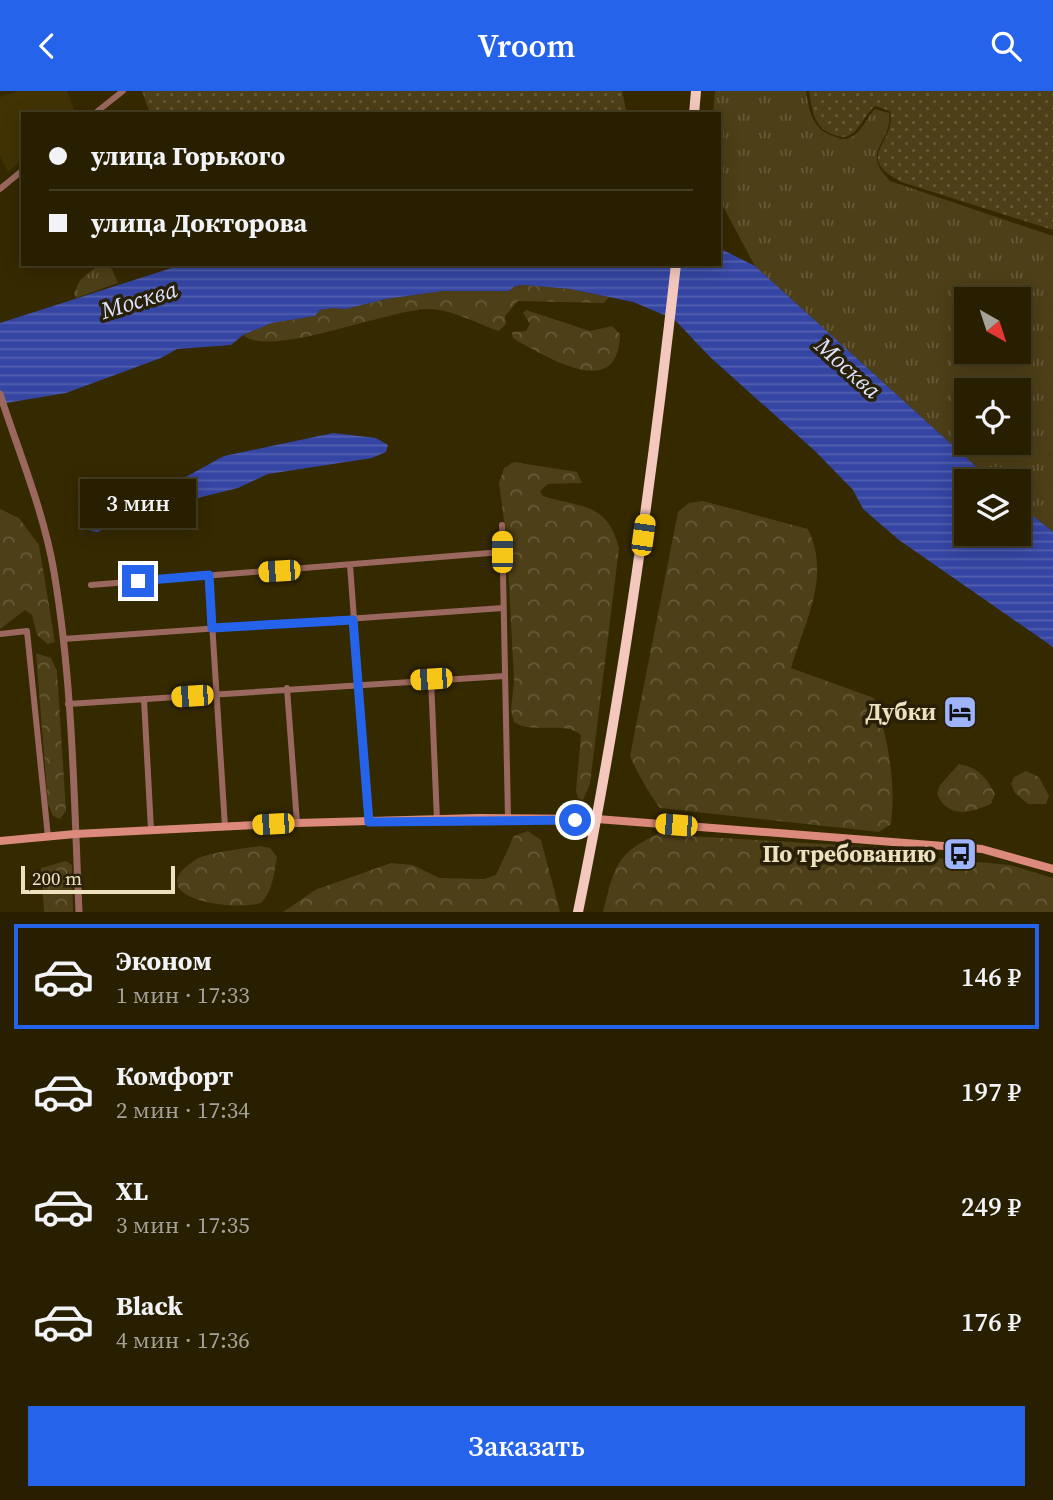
<!DOCTYPE html>
<html lang="ru">
<meta charset="utf-8">
<style>
:root{--surface:#281f00;--page:#342c0f;--text:#f1f3f6;--muted:#a5a299;--line:#443d22;--accent:#2563eb}
body{margin:0;font-family:"Source Serif 4",serif;background:var(--page);color:var(--text);height:100vh;display:flex;flex-direction:column;font-size:26px;white-space:nowrap}
*{box-sizing:border-box;margin:0}
p{font-size:23px;color:var(--muted)}
.icon{flex:none;width:38px;height:38px;fill:none;stroke:currentColor;stroke-width:2;stroke-linecap:round;stroke-linejoin:round}
.map{position:relative;height:821px;overflow:hidden}
.sheet{display:flex;flex-direction:column;background:var(--surface);flex:1}
.sheet>*{flex:none}
.hud{position:absolute;left:21px;top:21px;width:700px;height:154px;border-radius:0px;box-shadow:0 4px 18px #0003,0 0 0 2px var(--line);display:grid;align-content:center;height:154px;padding:0 28px;background:var(--surface)}
.needle{width:46px;rotate:141deg}
.controls{position:absolute;left:954px;top:196px;display:grid;gap:14px}
.controls a{display:grid;place-items:center;width:77px;height:77px;border-radius:0px;background:var(--surface);box-shadow:0 4px 18px #0003,0 0 0 2px var(--line);font-size:35px}
.scale{position:absolute;left:21px;bottom:18px;width:154px;box-sizing:border-box;padding-left:7px;border:4px solid #eee1bd;border-top:0;font-size:19px;line-height:24px;white-space:nowrap;color:#eee1bd;-webkit-text-stroke:5px #282008;paint-order:stroke}
.end{position:absolute;width:32px;height:32px;margin:-16px;border:9px solid #2563eb;background:#fff;box-shadow:0 0 0 4px #fff}
.from{border-radius:50%}
.bubble{position:absolute;height:49px;border-radius:0px;background:var(--surface);box-shadow:0 4px 18px #0003,0 0 0 2px var(--line);font-size:23px;font-weight:600;line-height:49px;text-align:center}
.car{position:absolute;width:21px;height:42px;margin:-21px -10px;border-radius:9px;box-shadow:0 0 5px 2px #0007;background:linear-gradient(#f5c518 24%,#345 0 40%,#f5c518 0 76%,#345 0 86%,#f5c518 0)}
.hud b{display:flex;align-items:center;gap:24px;height:66px;font-size:26px}
.hud b+b{border-top:2px solid var(--line)}
.hud i{width:18px;height:18px;background:var(--text)}
ul{padding:12px 0 0;list-style:none}
li{display:flex;align-items:center;gap:21px;height:105px;margin:0 14px 10px;padding:0 14px;border:4px solid transparent;border-radius:0px}
li div{flex:1}
li b{display:block;font-size:26px}
li em{font-style:normal;font-weight:600}
li.current{border-color:var(--accent)}
li>.icon{width:63px;height:63px;stroke-width:1.5}
.button{display:flex;gap:14px;margin-top:auto;padding:14px 28px}
.button a{flex:1;height:80px;border-radius:0px;background:var(--accent);color:#fff;font-size:28px;font-weight:600;line-height:80px;text-align:center}
header{display:flex;justify-content:space-between;align-items:center;height:91px;padding:0 28px;background:var(--accent);color:#fff;font-size:32px;font-weight:600}
.map>svg:first-child{display:block}
.built{fill:#413304}
.grass{fill:url(#grass-tufts);fill-rule:evenodd}
.forest{fill:url(#forest-crowns)}
.park{fill:url(#park-dots)}
.water{fill:url(#water-rules)}
.lines{fill:none;stroke-linecap:round;stroke-linejoin:round}
.minor{stroke:#9b685f;stroke-width:6}
.tertiary{stroke:#9b685f;stroke-width:7}
.secondary{stroke:#dc8a7b;stroke-width:8}
.trunk{stroke:#f5c8be;stroke-width:10}
.route{stroke:#2563eb;stroke-width:9}
.labels{text-anchor:middle;stroke-width:7;stroke-linejoin:round;paint-order:stroke}
.poi-label{font-size:23px;font-weight:bold;fill:#eee1bd;stroke:#282008;text-anchor:end}
.water-label{font-size:24px;font-style:italic;fill:#dbe3fd;stroke:#282008}
</style>
<header><svg class="icon" aria-label="back" viewBox="0 0 24 24"><path d="M15 5l-7 7 7 7"/></svg>Vroom<svg class="icon" aria-label="search" viewBox="0 0 24 24"><circle cx="10" cy="10" r="6"/><path d="M15 15l6 6"/></svg></header>
<div class="map">
<svg width="1053" height="821" viewBox="0 0 1053 821">
<defs>
<pattern id="grass-tufts" width="24" height="20" patternUnits="userSpaceOnUse" patternTransform="scale(1.75)"><rect width="24" height="20" fill="#4d3f17"/><path d="M3 7l-1-3M5 7V3M7 7l1-3M15 17l-1-3M17 17v-4M19 17l1-3" fill="none" stroke="#675a37"/></pattern>
<pattern id="forest-crowns" width="20" height="18" patternUnits="userSpaceOnUse" patternTransform="scale(1.75)"><rect width="20" height="18" fill="#4d3f17"/><path d="M2 6a3 3 0 1 1 6 0M12 15a3 3 0 1 1 6 0" fill="none" stroke="#675a37"/></pattern>
<pattern id="park-dots" width="8" height="8" patternUnits="userSpaceOnUse" patternTransform="scale(1.75)"><rect width="8" height="8" fill="#4d3f17"/><path d="M2 2h.1M6 6h.1" fill="none" stroke="#675a37" stroke-width="1.8" stroke-linecap="round"/></pattern>
<pattern id="water-rules" width="6" height="5" patternUnits="userSpaceOnUse" patternTransform="scale(1.75)"><rect width="6" height="5" fill="#3545a3"/><path d="M0 2.5h6" fill="none" stroke="#5360ae"/></pattern>
</defs>
<rect width="100%" height="100%" fill="#352900"/>
<path class="built" d="M19,0H67L76,23H23V69L8,81L0,65V6Z"/>
<path class="grass" d="M715,0H806C809,19 812,38 833,45C838,47 843,49 849,47C861,43 866,27 875,18L889,22C893,53 859,59 890,90L1053,145V441L1019,413L1018,390H992L755,175L719,108V23H713ZM966,208H1018V261H966ZM966,299H1018V352H966Z
M99,174L112,178L118,192L76,207L74,202L80,189Z"/>
<path class="forest" d="M525,194L569,198L609,206L604,212L518,210L505,225L506,233L499,240C478,233 449,217 427,218C388,219 268,268 243,244L272,232L315,225L320,219L332,217L346,218L386,208L443,200H509L515,195Z
M526,219L590,240L612,235L620,243C619,311 550,267 519,251L513,247L512,241L526,240L530,233L523,222Z
M514,371L577,381L582,392L548,393L540,400L543,405C582,417 607,411 619,457L590,693L583,709L578,707L576,700L581,644C565,629 532,644 514,631L511,619L514,590L507,451L499,392L504,377Z
M703,410L808,438C831,486 805,530 791,577L874,607C888,646 896,691 891,733L879,741L660,717C652,707 635,678 630,665L678,421L689,412Z
M0,418L19,427L39,454L55,551L48,553L37,544L32,524L25,519L0,538Z
M36,562L51,567L57,580L66,720L60,728L53,725L48,713Z
M959,673C979,677 986,686 995,703L991,713C970,722 948,728 937,703L940,694Z
M1026,680L1039,686L1049,705L1046,713H1028L1015,702L1011,693L1014,686Z
M528,740L541,749L560,821H283L315,799L391,772L413,774L439,787L484,788L496,784L514,745Z
M658,743L874,756L900,773L911,774L925,766L1010,774L1053,787V821H603C615,777 614,763 658,743Z
M260,755L270,757L277,766C274,781 273,801 261,812C230,821 136,805 197,768C206,762 248,757 260,755Z
M66,770L72,774L73,821H44L41,777Z"/>
<path class="park" d="M142,0H622L627,23H150Z
M809,0H1053V139L901,91C852,64 897,54 890,20L875,15C865,23 861,38 850,44C845,47 840,46 834,44C814,37 812,20 809,0Z"/>
<path class="water" d="M719,157L755,175L992,390H966V443H1018L1019,413L1053,441V556L899,449L863,418L853,399L816,361L710,266L674,228L633,211L570,198L525,194L515,195L509,200H443L386,208L346,218L332,217L320,219L315,225L272,232L243,244L231,254L177,258L161,267L66,302L0,313V232L184,173H719Z
M333,342L376,347L388,354L386,361L372,367L268,383L238,397L165,415L97,441L84,438L78,430V417C90,405 116,394 134,393C147,392 159,399 172,398L182,388L224,365Z"/>
<g class="lines">
<path class="minor" d="M94,23L123,0
M0,98L23,79
M502,434L508,727
M350,474L369,731
M209,484L225,736
M91,494L502,461
M0,543L27,540L48,746
M63,548L503,517
M431,588L437,729
M287,597L297,732
M144,608L151,739
M68,613L505,585"/>
<path class="tertiary" d="M0,303C19,362 44,421 54,481C73,593 74,709 79,821"/>
<path class="secondary" d="M0,750L75,743L297,732L478,727L597,728L982,758L1053,778"/>
<path class="trunk" d="M694,23L696,0
M578,821C622,607 652,390 676,173"/>
</g>
<g class="lines">
<path class="route" d="M138,490L209,484L212,537L353,529L369,731L575,729"/>
</g>
<defs>
<g id="hotel-square" transform="scale(1.75)"><rect x="-9" y="-9" width="18" height="18" rx="4" fill="#9eb4fd" stroke="#282008"/><path d="M-6-4.5h1.5V1H6V5H4.5V3h-9V5H-6ZM-4 0a1.8 1.8 0 1 1 3.6 0ZM.5 0V-2.5h3Q6-2.5 6 0Z" fill="#111"/></g>
<g id="bus-square" transform="scale(1.75)"><rect x="-9" y="-9" width="18" height="18" rx="4" fill="#9eb4fd" stroke="#282008"/><path d="M-5-6H5V4H4V6H2V4H-2V6H-4V4H-5ZM-3.5-4V0h7V-4ZM-3.5 1.2v1.5H-2V1.2ZM2 1.2v1.5H3.5V1.2Z" fill="#111"/></g>
</defs>
<g fill-rule="evenodd">
<use href="#hotel-square" x="960" y="621"/>
<use href="#bus-square" x="960" y="763"/>
</g>
<g class="labels">
<g class="poi-label">
<text x="936" y="629">Дубки</text>
<text x="936" y="771">По требованию</text>
</g>
<g class="water-label">
<text transform="translate(139 209) rotate(-17)" y="8">Москва</text>
<text transform="translate(848 277) rotate(42)" y="8">Москва</text>
</g>
</g>
</svg>
<div class="controls">
<a><svg class="needle" viewBox="-14 -14 28 28"><path d="M0-13l5 13h-10z" fill="#e53935"/><path d="M0 13l5-13h-10z" fill="#a5a299"/></svg></a>
<a><svg class="icon" aria-label="locate" viewBox="0 0 24 24"><circle cx="12" cy="12" r="6"/><path d="M12 2v4M12 18v4M2 12h4M18 12h4"/></svg></a>
<a><svg class="icon" aria-label="layers" viewBox="0 0 24 24"><path d="M12 4l9 5-9 5-9-5zM3 14l9 5 9-5"/></svg></a>
</div>
<div class="scale">200 m</div>
<i class="end from" style="left:575px;top:729px"></i>
<i class="end" style="left:138px;top:490px"></i>
<div class="bubble" style="left:80px;top:388px;width:116px">3 мин</div>
<i class="car" style="left:643px;top:444px;rotate:8deg"></i>
<i class="car" style="left:502px;top:461px;rotate:0deg"></i>
<i class="car" style="left:279px;top:480px;rotate:266deg"></i>
<i class="car" style="left:431px;top:588px;rotate:266deg"></i>
<i class="car" style="left:192px;top:605px;rotate:266deg"></i>
<i class="car" style="left:273px;top:733px;rotate:267deg"></i>
<i class="car" style="left:676px;top:734px;rotate:275deg"></i>
<div class="hud">
<b><i class="from"></i>улица Горького</b>
<b><i></i>улица Докторова</b>
</div>
</div>
<section class="sheet">
<ul>
<li class="current"><svg class="icon" aria-label="car" viewBox="0 0 24 24"><path d="M5 17H2v-5l4-1 3-4h7l3 4 3 1v5h-3M9 17h6M6 11h13"/><circle cx="7" cy="17" r="2"/><circle cx="17" cy="17" r="2"/></svg><div><b>Эконом</b><p>1 мин · 17:33</p></div><em>146 ₽</em></li>
<li><svg class="icon" aria-label="car" viewBox="0 0 24 24"><path d="M5 17H2v-5l4-1 3-4h7l3 4 3 1v5h-3M9 17h6M6 11h13"/><circle cx="7" cy="17" r="2"/><circle cx="17" cy="17" r="2"/></svg><div><b>Комфорт</b><p>2 мин · 17:34</p></div><em>197 ₽</em></li>
<li><svg class="icon" aria-label="car" viewBox="0 0 24 24"><path d="M5 17H2v-5l4-1 3-4h7l3 4 3 1v5h-3M9 17h6M6 11h13"/><circle cx="7" cy="17" r="2"/><circle cx="17" cy="17" r="2"/></svg><div><b>XL</b><p>3 мин · 17:35</p></div><em>249 ₽</em></li>
<li><svg class="icon" aria-label="car" viewBox="0 0 24 24"><path d="M5 17H2v-5l4-1 3-4h7l3 4 3 1v5h-3M9 17h6M6 11h13"/><circle cx="7" cy="17" r="2"/><circle cx="17" cy="17" r="2"/></svg><div><b>Black</b><p>4 мин · 17:36</p></div><em>176 ₽</em></li>
</ul>
<div class="button"><a>Заказать</a></div>
</section>
